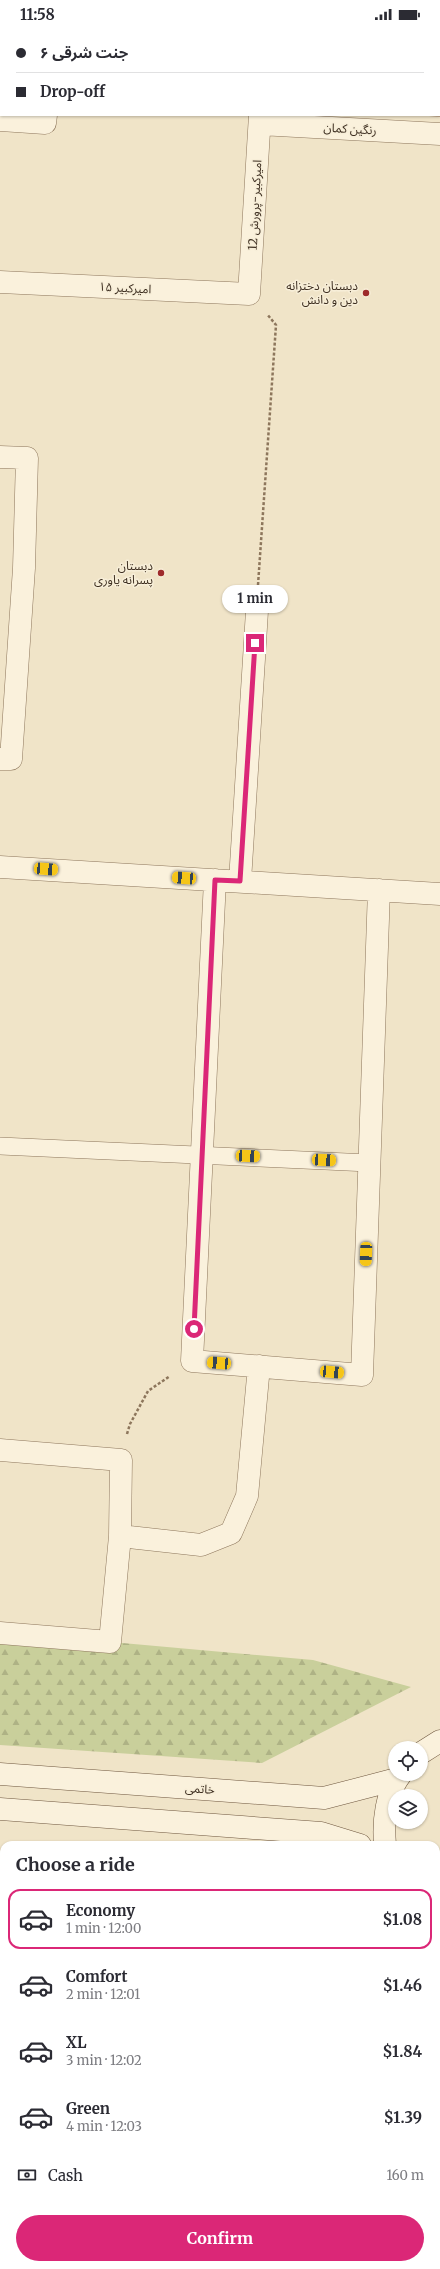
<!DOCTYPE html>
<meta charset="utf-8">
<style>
:root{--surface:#fff;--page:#f2f2f3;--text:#2b2b33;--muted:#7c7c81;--line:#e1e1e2;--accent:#db2777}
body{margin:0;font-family:Merriweather,"Noto Sans Arabic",serif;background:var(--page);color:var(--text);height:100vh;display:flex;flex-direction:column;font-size:15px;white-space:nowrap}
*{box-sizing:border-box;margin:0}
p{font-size:13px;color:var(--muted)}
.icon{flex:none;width:22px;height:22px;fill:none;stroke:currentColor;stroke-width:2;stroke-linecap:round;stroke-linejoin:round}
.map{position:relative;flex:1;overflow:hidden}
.side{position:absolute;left:0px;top:1813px;width:440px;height:428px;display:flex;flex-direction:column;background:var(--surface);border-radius:12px 12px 0 0;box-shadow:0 1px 3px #0004}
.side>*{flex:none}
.guide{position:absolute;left:0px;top:0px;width:440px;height:88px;box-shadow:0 1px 3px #0004;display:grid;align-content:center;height:88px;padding:0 16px;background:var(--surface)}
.tools{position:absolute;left:388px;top:1713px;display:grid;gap:8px}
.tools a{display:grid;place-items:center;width:40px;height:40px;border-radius:50%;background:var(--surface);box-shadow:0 1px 3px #0004;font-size:20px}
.end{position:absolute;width:18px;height:18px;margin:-9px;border:5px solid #db2777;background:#fff;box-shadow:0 0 0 2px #fff}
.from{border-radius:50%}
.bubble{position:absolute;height:28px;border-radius:14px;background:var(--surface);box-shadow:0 1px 3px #0004;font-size:13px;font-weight:700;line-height:28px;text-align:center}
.car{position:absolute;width:12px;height:24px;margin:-12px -6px;border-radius:5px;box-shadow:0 0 3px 1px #0007;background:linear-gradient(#f5c518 24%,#345 0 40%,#f5c518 0 76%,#345 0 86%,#f5c518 0)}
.guide b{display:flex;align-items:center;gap:14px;height:38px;font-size:15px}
.guide b+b{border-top:1px solid var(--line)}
.guide i{width:10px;height:10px;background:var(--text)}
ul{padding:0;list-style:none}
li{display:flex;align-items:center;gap:12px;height:60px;margin:0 8px 6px;padding:0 8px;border:2px solid transparent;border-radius:12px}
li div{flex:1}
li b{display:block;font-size:15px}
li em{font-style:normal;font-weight:700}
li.on{border-color:var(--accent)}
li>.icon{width:36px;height:36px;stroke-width:1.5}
h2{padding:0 16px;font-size:18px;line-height:48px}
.pay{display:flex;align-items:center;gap:10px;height:44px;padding:0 16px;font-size:15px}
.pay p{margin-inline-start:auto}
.button{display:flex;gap:8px;margin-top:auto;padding:8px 16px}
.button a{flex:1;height:46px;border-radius:24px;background:var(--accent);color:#fff;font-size:16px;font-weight:700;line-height:46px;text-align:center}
.status{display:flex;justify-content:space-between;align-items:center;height:28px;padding:0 20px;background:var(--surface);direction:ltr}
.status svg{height:11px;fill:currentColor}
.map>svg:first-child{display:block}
.grass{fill:url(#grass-dots)}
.forest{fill:url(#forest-firs)}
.building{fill:#cf9f7d;stroke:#8d5f41}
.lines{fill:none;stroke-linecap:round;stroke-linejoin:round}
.service-casing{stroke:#8d765c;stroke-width:18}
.minor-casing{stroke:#8d765c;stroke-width:23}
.tertiary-casing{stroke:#8d765c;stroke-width:23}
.secondary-casing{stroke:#6f573f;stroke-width:23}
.path{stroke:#8d765c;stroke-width:2.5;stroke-dasharray:3 2;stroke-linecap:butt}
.service{stroke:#faf1dc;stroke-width:17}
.minor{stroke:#faf1dc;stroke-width:22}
.tertiary{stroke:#faf1dc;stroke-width:22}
.secondary{stroke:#faf1dc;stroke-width:22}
.route{stroke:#db2777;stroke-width:5}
.poi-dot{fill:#9e2a2b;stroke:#f7eed8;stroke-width:1.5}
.labels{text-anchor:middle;stroke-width:3;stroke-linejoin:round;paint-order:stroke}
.street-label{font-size:12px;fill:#3d2e20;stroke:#f7eed8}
.poi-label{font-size:12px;fill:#3d2e20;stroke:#f7eed8;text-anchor:end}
</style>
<div class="status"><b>11:58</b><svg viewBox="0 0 49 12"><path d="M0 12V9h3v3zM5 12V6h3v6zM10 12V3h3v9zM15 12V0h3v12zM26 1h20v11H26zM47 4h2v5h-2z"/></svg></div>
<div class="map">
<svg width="440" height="2241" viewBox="0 0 440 2241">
<defs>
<pattern id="grass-dots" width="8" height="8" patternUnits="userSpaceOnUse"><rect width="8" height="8" fill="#c9cf9b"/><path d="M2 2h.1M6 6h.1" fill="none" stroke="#aeb285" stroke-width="1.8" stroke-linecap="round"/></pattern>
<pattern id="forest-firs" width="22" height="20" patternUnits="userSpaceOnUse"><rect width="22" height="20" fill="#c9cf9b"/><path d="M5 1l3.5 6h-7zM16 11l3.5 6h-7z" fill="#aeb285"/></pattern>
</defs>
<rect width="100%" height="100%" fill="#f0e4c8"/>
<path class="grass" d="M0,1843L4,1844V1960H0Z"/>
<path class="forest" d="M0,1604L313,1632L411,1659L262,1735L0,1717Z"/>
<path class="building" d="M416,0H440V88L418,87H439V1Z"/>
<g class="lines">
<g class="service-casing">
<path id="service" d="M0,1118L369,1135"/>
</g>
<g class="minor-casing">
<path id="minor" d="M53,1L54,0
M0,92L45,95L46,87
M0,429L27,430L24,540L11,731H0
M0,839L440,866
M215,852L192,1333L362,1347L379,862
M240,853L257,583
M0,1422L121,1432L120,1508L110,1614L0,1605
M120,1508L201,1517L231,1505L247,1468L259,1338
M0,1988H4
M130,2241H170
M189,2241V2237"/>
</g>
<g class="tertiary-casing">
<path id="tertiary" d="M264,1V0
M260,96L440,106
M0,254L249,266L260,87
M436,1896L440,1904
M0,2163H4"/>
</g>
<g class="secondary-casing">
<path id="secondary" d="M421,1725L440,1713
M0,1746L324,1770L397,1751
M0,1781L321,1805L360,1817
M385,1817C383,1793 386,1765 401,1746
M436,1888L440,1889"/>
</g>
<path class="path" d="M258,557L276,297L267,286
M127,1406L130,1396L148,1363L170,1348"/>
<use href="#service" class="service"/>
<use href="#minor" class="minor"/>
<use href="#tertiary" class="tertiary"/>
<use href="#secondary" class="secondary"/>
</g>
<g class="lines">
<path class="route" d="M194,1301L215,852L240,853L255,615"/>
</g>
<g class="poi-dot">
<circle cx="366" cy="265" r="4"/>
<circle cx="161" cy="545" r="4"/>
</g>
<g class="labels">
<g class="street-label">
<text transform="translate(350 101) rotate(3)" y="4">رنگین کمان</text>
<text transform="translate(255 177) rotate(-87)" y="4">12 امیرکبیر-پرورش</text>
<text transform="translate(125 260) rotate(3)" y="4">امیرکبیر ۱۵</text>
<text transform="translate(200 1761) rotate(4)" y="4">خاتمی</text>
</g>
<g class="poi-label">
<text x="358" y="262">دبستان دختزانه<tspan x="358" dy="14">دین و دانش</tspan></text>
<text x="153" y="542">دبستان<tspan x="153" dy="14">پسرانه یاوری</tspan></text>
</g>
</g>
</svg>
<div class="tools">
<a><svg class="icon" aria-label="locate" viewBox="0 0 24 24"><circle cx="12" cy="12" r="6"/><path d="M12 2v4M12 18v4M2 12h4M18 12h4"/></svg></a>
<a><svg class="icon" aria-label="layers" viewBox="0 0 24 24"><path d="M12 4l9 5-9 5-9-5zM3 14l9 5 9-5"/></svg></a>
</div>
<i class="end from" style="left:194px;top:1301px"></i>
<i class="end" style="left:255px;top:615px"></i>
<div class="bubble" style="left:222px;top:557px;width:66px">1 min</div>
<i class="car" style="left:46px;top:841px;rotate:94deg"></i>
<i class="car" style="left:184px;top:850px;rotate:274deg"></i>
<i class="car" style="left:248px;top:1128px;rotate:93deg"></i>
<i class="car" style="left:324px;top:1132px;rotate:93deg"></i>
<i class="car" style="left:366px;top:1226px;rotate:182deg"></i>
<i class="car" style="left:219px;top:1335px;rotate:274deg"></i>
<i class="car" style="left:332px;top:1344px;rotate:95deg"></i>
<div class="guide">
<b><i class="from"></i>جنت شرقی ۶</b>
<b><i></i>Drop-off</b>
</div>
<section class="side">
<h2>Choose a ride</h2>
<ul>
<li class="on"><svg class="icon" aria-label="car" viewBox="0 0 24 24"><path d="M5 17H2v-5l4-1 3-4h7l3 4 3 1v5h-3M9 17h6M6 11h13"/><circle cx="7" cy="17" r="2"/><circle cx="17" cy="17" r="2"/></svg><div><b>Economy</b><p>1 min · 12:00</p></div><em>$1.08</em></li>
<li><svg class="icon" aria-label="car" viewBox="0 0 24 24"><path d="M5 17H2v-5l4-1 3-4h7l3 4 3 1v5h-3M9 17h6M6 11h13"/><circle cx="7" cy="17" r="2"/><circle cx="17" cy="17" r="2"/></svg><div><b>Comfort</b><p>2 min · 12:01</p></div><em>$1.46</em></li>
<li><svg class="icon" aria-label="car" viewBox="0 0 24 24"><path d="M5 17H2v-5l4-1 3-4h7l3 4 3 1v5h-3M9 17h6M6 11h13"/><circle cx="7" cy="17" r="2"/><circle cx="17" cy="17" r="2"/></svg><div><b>XL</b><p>3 min · 12:02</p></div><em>$1.84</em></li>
<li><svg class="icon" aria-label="car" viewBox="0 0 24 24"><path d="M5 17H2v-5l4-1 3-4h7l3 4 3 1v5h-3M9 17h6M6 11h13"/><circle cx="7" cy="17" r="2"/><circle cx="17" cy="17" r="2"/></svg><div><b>Green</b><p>4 min · 12:03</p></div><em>$1.39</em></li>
</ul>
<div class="pay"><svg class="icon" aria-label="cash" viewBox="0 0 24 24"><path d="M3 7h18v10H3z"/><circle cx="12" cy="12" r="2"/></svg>Cash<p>160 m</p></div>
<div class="button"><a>Confirm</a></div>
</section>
</div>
